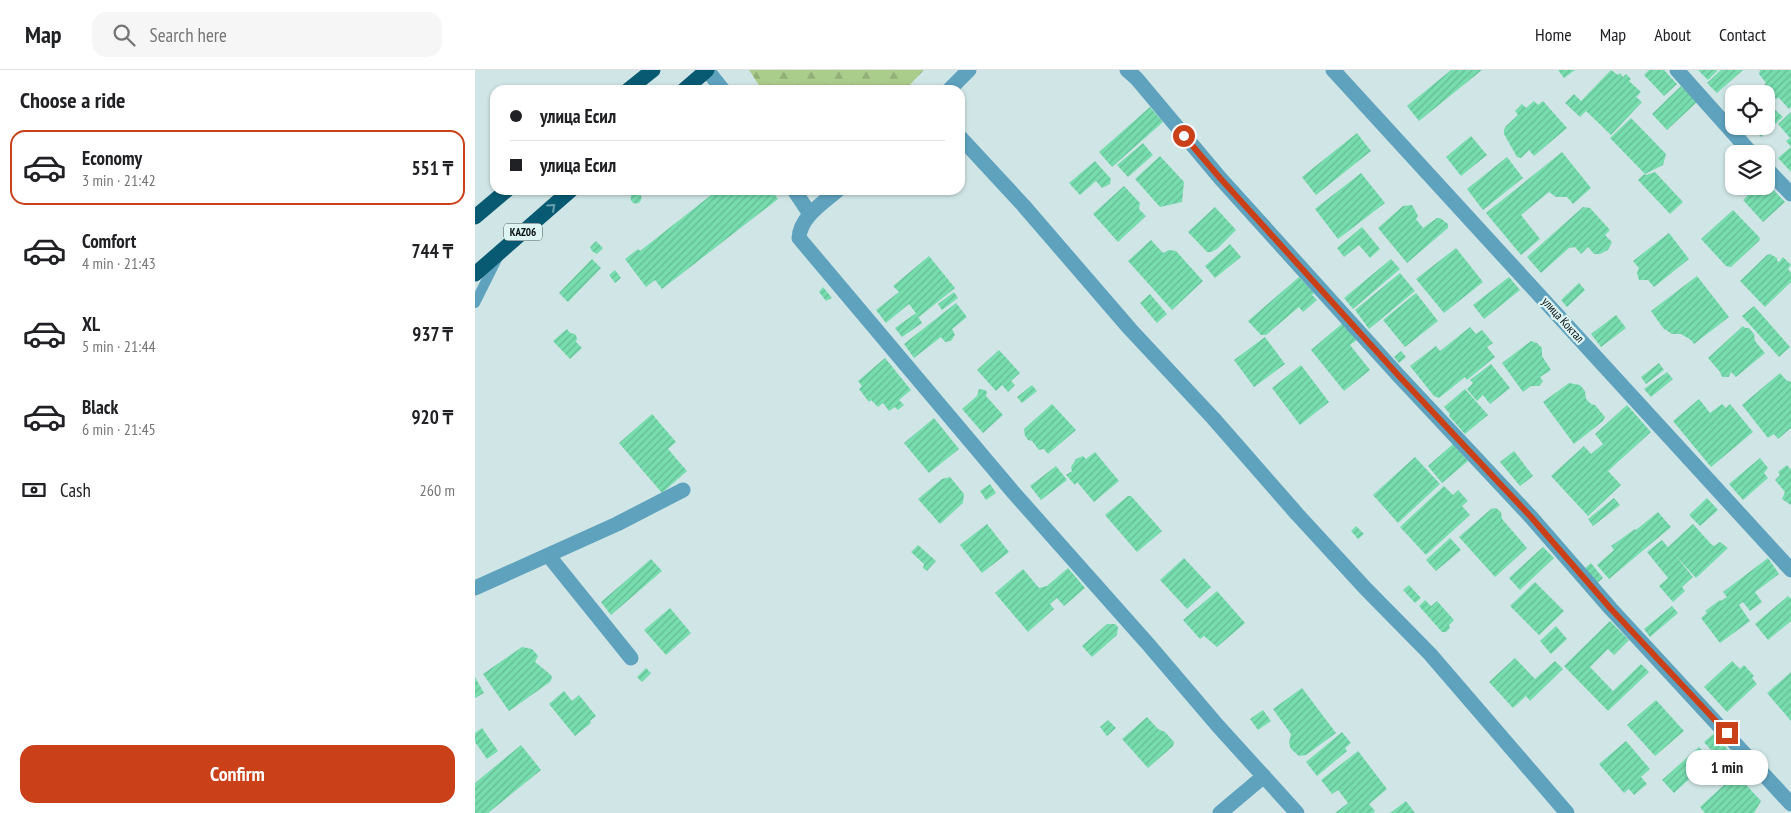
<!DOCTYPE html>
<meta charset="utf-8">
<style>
:root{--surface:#fff;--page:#f6f6f6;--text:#202124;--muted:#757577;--line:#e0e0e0;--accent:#c94019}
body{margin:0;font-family:"PT Sans Narrow",sans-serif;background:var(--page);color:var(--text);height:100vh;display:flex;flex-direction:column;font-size:19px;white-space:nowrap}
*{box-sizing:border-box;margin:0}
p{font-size:16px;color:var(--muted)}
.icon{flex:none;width:28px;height:28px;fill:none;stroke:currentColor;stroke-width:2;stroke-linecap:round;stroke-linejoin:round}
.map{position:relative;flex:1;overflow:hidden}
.panel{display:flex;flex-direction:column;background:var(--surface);width:475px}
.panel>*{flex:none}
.top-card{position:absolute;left:15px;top:15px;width:475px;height:110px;border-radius:15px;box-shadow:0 1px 4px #0004;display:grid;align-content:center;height:110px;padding:0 20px;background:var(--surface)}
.tools{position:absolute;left:1250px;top:15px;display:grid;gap:10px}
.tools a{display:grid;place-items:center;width:50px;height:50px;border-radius:10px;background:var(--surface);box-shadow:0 1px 4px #0004;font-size:25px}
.end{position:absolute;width:22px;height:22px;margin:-11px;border:6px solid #c94019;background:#fff;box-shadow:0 0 0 2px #fff}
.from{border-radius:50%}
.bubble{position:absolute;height:35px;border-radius:15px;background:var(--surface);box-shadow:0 1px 4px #0004;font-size:16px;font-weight:700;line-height:35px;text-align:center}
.top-card b{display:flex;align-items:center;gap:18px;height:48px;font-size:19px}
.top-card b+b{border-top:1px solid var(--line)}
.top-card i{width:12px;height:12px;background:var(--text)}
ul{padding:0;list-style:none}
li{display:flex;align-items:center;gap:15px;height:75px;margin:0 10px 8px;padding:0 10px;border:2px solid transparent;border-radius:15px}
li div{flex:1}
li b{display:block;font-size:19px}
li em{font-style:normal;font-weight:700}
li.current{border-color:var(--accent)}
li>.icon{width:45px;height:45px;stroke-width:1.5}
h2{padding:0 20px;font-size:22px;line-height:60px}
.pay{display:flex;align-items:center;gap:12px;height:55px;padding:0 20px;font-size:19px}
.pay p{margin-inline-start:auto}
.button{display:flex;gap:10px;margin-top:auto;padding:10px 20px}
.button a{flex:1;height:58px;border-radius:15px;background:var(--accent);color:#fff;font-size:20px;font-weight:700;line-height:58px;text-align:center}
header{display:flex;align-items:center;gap:30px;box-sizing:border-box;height:70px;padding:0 25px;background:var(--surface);border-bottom:1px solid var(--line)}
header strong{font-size:24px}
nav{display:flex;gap:28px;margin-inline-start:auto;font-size:18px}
.search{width:350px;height:45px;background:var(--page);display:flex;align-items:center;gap:12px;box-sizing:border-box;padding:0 18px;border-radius:15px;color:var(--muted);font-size:19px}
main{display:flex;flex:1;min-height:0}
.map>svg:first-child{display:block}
.forest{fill:url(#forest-firs)}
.building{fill:url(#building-hatch)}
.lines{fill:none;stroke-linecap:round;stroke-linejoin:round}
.service{stroke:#5fa2be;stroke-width:10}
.minor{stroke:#5fa2be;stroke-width:15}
.tertiary{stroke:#5fa2be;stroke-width:15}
.trunk{stroke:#085a73;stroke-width:15}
.oneway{stroke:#689fad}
.route{stroke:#c94019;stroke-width:6}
.labels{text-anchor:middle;stroke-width:4.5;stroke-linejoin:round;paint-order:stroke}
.shield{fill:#ddf4f3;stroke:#475453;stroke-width:1}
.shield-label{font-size:11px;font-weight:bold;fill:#070f0f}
.street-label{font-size:12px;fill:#070f0f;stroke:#ddf4f3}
</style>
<header>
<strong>Map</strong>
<div class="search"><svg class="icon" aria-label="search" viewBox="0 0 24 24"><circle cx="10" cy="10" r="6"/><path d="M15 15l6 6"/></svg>Search here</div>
<nav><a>Home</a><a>Map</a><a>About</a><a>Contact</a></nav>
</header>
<main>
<section class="panel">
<h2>Choose a ride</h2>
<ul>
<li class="current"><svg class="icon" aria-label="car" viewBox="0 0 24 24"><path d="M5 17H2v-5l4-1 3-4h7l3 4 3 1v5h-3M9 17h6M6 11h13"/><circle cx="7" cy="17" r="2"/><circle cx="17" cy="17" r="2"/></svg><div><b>Economy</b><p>3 min · 21:42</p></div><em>551 ₸</em></li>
<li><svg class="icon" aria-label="car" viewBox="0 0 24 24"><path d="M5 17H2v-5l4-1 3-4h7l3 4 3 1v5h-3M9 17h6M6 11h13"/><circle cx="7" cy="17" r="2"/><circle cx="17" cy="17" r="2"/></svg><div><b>Comfort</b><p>4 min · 21:43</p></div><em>744 ₸</em></li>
<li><svg class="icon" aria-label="car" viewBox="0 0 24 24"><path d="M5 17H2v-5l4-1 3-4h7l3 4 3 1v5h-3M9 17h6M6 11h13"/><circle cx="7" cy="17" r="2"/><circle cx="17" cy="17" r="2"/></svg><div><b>XL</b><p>5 min · 21:44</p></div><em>937 ₸</em></li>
<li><svg class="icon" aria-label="car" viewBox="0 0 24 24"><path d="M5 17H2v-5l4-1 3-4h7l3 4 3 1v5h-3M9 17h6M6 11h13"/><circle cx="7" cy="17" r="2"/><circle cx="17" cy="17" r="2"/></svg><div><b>Black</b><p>6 min · 21:45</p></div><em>920 ₸</em></li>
</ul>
<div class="pay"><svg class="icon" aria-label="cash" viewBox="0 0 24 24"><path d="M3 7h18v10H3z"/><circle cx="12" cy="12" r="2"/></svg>Cash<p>260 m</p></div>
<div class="button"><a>Confirm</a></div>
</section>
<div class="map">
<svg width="1316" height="743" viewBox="0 0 1316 743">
<defs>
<pattern id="forest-firs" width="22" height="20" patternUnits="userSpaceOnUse" patternTransform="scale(1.25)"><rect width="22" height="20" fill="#aacd8b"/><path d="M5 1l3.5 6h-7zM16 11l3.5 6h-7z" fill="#91af77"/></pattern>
<pattern id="building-hatch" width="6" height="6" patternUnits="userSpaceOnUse" patternTransform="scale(1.25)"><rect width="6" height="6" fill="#77dcae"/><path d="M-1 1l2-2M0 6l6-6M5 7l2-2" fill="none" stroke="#65bc94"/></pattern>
</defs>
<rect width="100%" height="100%" fill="#d0e6e6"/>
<path class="forest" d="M274,0H449L430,20H287Z"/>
<path class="building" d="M976,0H1007L944,51L932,36Z
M1083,0H1100L1089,8Z
M1136,0L1143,5L1145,3L1148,7L1151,4L1156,9L1154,11L1166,22L1161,27L1167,32L1136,65L1111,41L1105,47L1090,33L1099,24L1106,31Z
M1174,0H1189L1202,14L1189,26L1169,5Z
M1223,0H1243L1233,10Z
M1246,0H1268L1242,23L1232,13Z
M1285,0H1316V37L1314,39L1304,28L1297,29L1293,33L1308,47L1286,67L1276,56H1291V24H1280L1291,13L1284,4Z
M1206,16L1222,32L1192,60L1177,44Z
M1059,31L1063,35L1068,31L1092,58L1059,86L1054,80L1046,88L1042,87L1029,64V60L1031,56L1043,45L1040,41L1047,34L1051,38Z
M675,37L688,52L637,97L624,82Z
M1316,42V77L1311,71L1315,68L1303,54Z
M1156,48L1191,84L1188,95L1170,104L1135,68Z
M882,63L896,81L841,125L827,107Z
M996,66L1012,85L986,106L971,87Z
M668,73L678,85L653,107L642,95Z
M1316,77V102L1303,88Z
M1087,82L1116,118L1098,134L1092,127H1081L1074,122L1046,145L1065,169L1046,185L1011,143Z
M685,86L709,112L707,132L685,137L660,109Z
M1032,87L1048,108L1008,140L992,119Z
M620,91L636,109L635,114L627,118L621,111L605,125L594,113Z
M1180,102L1208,132L1195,144L1163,110L1169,104L1171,105Z
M886,103L910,133L863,169L840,139Z
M1291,112L1310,132L1288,152L1268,130L1282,116H1291Z
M649,116L665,133L664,139L671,146L643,172L618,144Z
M238,120H296L303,129L187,219L180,210L171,217L150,189L163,179L165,181L240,122Z
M155.5 128a5.5 5.5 0 1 1 11 0a5.5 5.5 0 1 1-11 0Z
M937,135L943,146L941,149L948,158L962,148H965L973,154V158L932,193L903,158L928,136Z
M740,137L761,160L742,179L736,182H732L713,162Z
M1108,137L1115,138L1135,160L1130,165L1137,172L1133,180L1125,184H1119L1113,177L1106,184L1100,177L1094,178L1066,203L1052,187Z
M1258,140L1285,168L1284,171L1256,197L1251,196L1226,169Z
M887,157L905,179L895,188L884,175L869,187L862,178Z
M1194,163L1214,189L1179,217L1173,210H1164L1162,203L1164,198L1158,191Z
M676,170L688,183L694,180L701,181L728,211L697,240L653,191Z
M121,171L128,178L122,184L117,181L115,177Z
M755,174L766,187L740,208L730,196Z
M981,178L1008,212L969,243L941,209Z
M1295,184L1302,188V191L1304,192L1308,187L1316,195L1313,199L1316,203V212L1290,237L1265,211L1292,185Z
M454,186L480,218L444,247L434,234L411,253L401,240L424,222L418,216Z
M117,189L126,198L93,232L84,223Z
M916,189L925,199L878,239L869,228Z
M140,200L146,208L140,213L134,205Z
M925,203L940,221L894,259L880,240Z
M1222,206L1254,247L1219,274L1216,270L1206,264H1197L1188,258L1176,241Z
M824,207L839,223L837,225L842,230L828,242L824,237L791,265H786L773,251Z
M1034,207L1045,220L1009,249L998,235Z
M1104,213L1110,220L1092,237L1086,230Z
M348,217L357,228L351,231L344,222Z
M479,222L483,228L467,240L463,234Z
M941,223L963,251L930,277L908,250Z
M675,224L692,244L682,253L665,233Z
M481,233L492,247L477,259L480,265L476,271L470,272L466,267L439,288L429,274Z
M1279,236L1315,277L1304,287L1267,246Z
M441,243L447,253L427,267L420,258Z
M1141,245L1151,258L1126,277L1116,264Z
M869,252L883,269L875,275L895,300L869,321L836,280Z
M1268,256L1270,258H1274L1279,264L1280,271L1290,283L1261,307L1256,302L1254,307H1247L1245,302L1233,288Z
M995,257L1001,264L1007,260L1018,273L1012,277L1020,287L992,310L990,307L964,328L959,326L935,296L961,276L965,281Z
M92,259L95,263L100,264L102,268L101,272L107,278L95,289L78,271Z
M790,267L810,294L779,317L759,290Z
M1056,271L1062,273L1067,278V286L1076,300L1065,307L1068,311L1064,316H1056L1048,322L1027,293Z
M524,280L545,303L536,311L540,315L533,322L527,315L521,321L502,300Z
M926,281L931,287L924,293L919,287Z
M410,288L436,320L424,330L429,335L423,340L420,337L414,341L408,333L403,337L396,330L394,332L384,319L387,316L383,311Z
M1184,293L1189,300L1171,314L1166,307Z
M1016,294L1035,318L1015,334L1008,325L1002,331L992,319L998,313L995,310Z
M826,295L854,332L825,355L797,318Z
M1192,302L1198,309L1176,327L1169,319Z
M1305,303L1311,310L1316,312V358L1303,369L1299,364L1293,368L1267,335Z
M1094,313L1105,315L1110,321L1111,329L1116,334L1120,335L1130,347L1128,351L1099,374L1068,332Z
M557,315L562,321L547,333L542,327Z
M504,319L510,320L512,322L511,326L528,345L508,363L487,339L502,326Z
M990,319L1013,345L990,364L974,346L975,344L969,337Z
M1224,329L1235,343L1247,334L1251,338L1255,334L1278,362L1236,397L1198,351Z
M577,334L601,360L573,384L569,379L564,380L557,371L553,370L550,366L549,359Z
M1152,335L1176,362L1133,401L1146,415L1113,446L1076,406L1109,376L1116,384L1128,374L1120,364Z
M177,344L201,372L193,379L212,401L187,423L144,373Z
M459,348L484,379L454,403L429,373Z
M978,374L993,391L967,413L953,396Z
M1039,381L1058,406L1045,416L1025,392Z
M620,382L644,411L619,432L602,412L600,415L591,405L597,401L596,397L601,389L608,386L611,389Z
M940,387L965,414L923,453L898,425Z
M1285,388L1293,398L1289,403L1293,408L1268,430L1254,414Z
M1312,395L1315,399L1316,398V435L1307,429L1310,422L1300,410L1305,405L1303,402Z
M581,396L592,410L566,430L555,416Z
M475,407L489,424L488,433L465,454L443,429L467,409Z
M515,414L521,423L511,430L505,421Z
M969,416L978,425L983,420L993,431L987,436L995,445L951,485L925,457Z
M653,426H656L687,461L662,482L630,445Z
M1139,428L1145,435L1118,456L1113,449Z
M1232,428L1243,440L1225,456L1214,445Z
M1021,438L1026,442L1027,449L1052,478L1020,507L984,467L1016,439Z
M1183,442L1196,457L1134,509L1122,495L1139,480L1136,476L1160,459L1161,460Z
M512,454L534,482L507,503L485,475Z
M1218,454L1236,474L1239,476L1245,472L1253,478L1221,508L1200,485L1218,507L1207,517L1210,521L1198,532L1184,516L1193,508L1172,482L1187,470L1193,477Z
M881,456L889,464L883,469L876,461Z
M975,468L986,480L961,501L951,490Z
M443,475L461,491L452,501L448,498L449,494L436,482Z
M1068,477L1079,488L1045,520L1034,508Z
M709,488L736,517L712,539L685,510Z
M1293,488L1304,504L1280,522L1287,532L1275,541L1268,532L1264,535L1275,551L1245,573L1226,548L1232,543L1230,541L1245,530L1246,531L1252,527L1248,522Z
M176,489L187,501L136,545L126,532Z
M1116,493L1128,508L1121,514L1109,499Z
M593,498L610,518L589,536L582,528L575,534L579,539L553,562L520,523L548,499L564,518L572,516Z
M1060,512L1089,541L1064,565L1035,536Z
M934,515L946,528L940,533L928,520Z
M742,521L770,553L742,577L729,566L725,569L708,550Z
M1313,526L1316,529V551L1293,570L1280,554Z
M950,530L956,536L962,531L979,550L974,555L975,558L971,562H967L944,536Z
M1197,536L1203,543L1175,567L1169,559Z
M195,538L216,563L191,585L169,560Z
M1135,551L1154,570L1139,585L1133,579L1115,597L1138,621L1166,594L1174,602L1133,641L1089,596Z
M632,554H640L643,557L642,565L617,587L607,576Z
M1081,556L1092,569L1076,584L1065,571Z
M47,577L57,579L63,586L60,592L76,605L77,608L75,612L34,641L8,604Z
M1040,588L1060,609L1080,591L1088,599L1055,631L1051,626L1038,638L1014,612Z
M1257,591L1265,599L1269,595L1279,606L1277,608L1282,614L1252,642L1229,617Z
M171,598L176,603L167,612L162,607Z
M1316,602V651L1292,623Z
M0,607L9,623L0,628Z
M827,618L861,663L831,685L824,686L816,679L814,673L816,664L798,639Z
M89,621L97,631L104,625L121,646L115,651L116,653L100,666L74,634Z
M1181,630L1209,661L1180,686L1152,655Z
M788,640L796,651L783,660L775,649Z
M672,647L683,659L690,662L699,672L698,676L673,698L647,669Z
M633,650L641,658L632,666L625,657Z
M7,658L23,681L12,689L0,672V663Z
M1242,661L1252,672L1249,675L1256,683L1247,692L1229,672Z
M867,662L876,673L870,678L872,681L842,706L831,692Z
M1151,671L1175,699L1166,707L1172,714L1159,725L1154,719L1149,723L1124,694Z
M46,675L66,700L13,743H0V713Z
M1224,677L1235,690L1199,723L1187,710Z
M883,681L912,719L894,734L900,741L898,743H860L873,733L863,720L857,724L846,710Z
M1261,704L1286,731L1279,743H1230L1225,737Z
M931,731L940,743H915Z"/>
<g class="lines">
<path class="service" d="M0,233L23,187"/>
<path class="minor" d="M232,0L248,20
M652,0L662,9L745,108L923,305L1056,447L1136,539L1316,734
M858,0L1316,500
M474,20L494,0
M485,67L548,135L655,259L738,348L822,444L891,519L955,584L1092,743
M319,120L335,144
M363,120C348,133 325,147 324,168L538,422L673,574L743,656L822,743
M73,485L156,588
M0,518L142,454L208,420
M745,743L789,706"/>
<path class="tertiary" d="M1202,0L1277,84
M1291,98L1316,124"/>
<path class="trunk" d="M153,20L178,0
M209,20L232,0
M0,147L32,120
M0,204L96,120"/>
</g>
<defs><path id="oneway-chevron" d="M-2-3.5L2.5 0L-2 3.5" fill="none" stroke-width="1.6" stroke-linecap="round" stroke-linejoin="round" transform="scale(1.25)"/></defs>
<use class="oneway" href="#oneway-chevron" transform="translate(77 137) rotate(-42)"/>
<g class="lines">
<path class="route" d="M709,66L745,108L923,305L1056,447L1136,539L1252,663"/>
</g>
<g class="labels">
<rect class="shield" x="29" y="153.5" width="38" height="17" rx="4"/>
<g class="shield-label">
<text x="48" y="166">KАZ06</text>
</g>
<g class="street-label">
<text transform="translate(1088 250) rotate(48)" y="4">улица Коктал</text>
</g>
</g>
</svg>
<div class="tools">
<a><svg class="icon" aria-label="locate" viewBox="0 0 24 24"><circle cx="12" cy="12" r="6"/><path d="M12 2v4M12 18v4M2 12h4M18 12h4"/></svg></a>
<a><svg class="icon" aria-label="layers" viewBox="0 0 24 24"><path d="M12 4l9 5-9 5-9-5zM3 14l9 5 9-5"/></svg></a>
</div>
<i class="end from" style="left:709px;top:66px"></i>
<i class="end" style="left:1252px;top:663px"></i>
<div class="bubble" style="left:1211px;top:680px;width:82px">1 min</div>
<div class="top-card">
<b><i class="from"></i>улица Есил</b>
<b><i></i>улица Есил</b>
</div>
</div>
</main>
